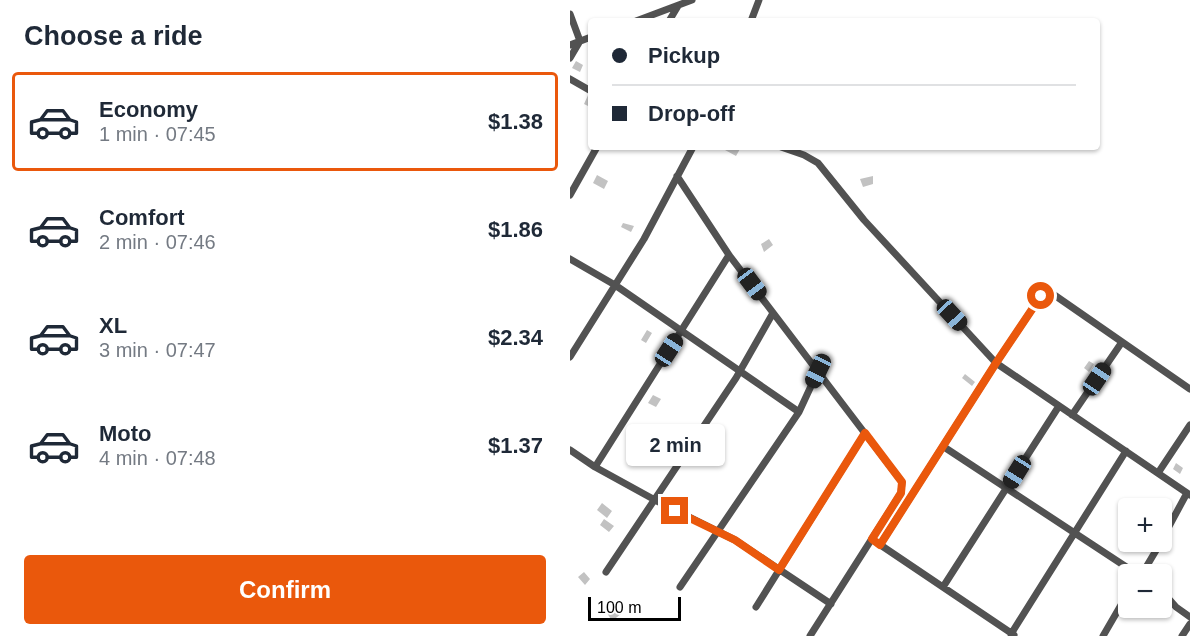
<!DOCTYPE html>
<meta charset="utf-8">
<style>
:root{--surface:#fff;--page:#f6f6f7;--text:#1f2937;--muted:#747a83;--line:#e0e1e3;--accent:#ea580c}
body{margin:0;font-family:Helvetica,sans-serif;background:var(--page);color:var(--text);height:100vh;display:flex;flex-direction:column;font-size:22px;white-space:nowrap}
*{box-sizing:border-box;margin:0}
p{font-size:20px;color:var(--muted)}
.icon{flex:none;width:33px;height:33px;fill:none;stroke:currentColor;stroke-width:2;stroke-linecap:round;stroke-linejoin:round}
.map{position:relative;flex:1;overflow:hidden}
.drawer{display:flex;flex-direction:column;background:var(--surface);width:570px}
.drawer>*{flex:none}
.top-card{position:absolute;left:18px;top:18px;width:512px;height:132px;border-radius:6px;box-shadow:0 2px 4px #0004;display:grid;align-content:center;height:132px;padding:0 24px;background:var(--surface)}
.tools{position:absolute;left:548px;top:498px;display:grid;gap:12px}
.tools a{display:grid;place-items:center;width:54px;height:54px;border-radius:6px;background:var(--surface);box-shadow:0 2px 4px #0004;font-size:30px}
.scale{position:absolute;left:18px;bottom:15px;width:93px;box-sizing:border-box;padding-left:6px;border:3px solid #000;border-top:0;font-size:16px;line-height:21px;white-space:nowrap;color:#000;-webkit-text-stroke:4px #fff;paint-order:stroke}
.end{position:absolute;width:27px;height:27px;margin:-14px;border:8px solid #ea580c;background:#fff;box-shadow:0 0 0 3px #fff}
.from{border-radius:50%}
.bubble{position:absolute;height:42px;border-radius:6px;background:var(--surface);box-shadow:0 2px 4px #0004;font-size:20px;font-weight:800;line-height:42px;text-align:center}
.car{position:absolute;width:18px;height:36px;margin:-18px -9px;border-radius:8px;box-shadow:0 0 4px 2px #0007;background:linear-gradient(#222 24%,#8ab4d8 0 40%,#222 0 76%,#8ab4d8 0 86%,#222 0)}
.top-card b{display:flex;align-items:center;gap:21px;height:57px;font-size:22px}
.top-card b+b{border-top:2px solid var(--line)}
.top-card i{width:15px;height:15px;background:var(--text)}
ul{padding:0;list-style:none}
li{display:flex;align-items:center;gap:18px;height:99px;margin:0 12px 9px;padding:0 12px;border:3px solid transparent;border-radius:6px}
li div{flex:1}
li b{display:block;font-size:22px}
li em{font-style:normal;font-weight:800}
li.on{border-color:var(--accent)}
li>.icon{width:54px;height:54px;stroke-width:1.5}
h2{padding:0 24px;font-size:27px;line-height:72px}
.action{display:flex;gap:12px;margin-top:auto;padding:12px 24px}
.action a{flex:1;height:69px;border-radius:6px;background:var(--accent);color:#fff;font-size:24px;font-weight:800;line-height:69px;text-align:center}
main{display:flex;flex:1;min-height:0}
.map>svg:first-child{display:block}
.building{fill:#c2c2c2}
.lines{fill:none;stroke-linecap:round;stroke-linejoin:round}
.street{stroke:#525252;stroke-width:7}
.route{stroke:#ea580c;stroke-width:8}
</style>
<main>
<section class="drawer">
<h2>Choose a ride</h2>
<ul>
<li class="on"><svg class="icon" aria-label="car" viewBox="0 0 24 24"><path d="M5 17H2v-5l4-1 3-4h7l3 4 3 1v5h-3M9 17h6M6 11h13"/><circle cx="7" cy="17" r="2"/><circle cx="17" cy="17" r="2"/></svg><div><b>Economy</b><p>1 min · 07:45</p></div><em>$1.38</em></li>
<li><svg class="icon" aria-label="car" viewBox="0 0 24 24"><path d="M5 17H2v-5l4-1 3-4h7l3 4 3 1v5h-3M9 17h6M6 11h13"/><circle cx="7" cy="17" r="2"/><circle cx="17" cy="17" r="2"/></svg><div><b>Comfort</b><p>2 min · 07:46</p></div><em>$1.86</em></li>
<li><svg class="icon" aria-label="car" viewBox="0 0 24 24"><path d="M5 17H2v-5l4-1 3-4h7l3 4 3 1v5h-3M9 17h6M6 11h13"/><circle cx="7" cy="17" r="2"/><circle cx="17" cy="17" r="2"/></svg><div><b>XL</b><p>3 min · 07:47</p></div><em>$2.34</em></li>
<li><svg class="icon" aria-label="car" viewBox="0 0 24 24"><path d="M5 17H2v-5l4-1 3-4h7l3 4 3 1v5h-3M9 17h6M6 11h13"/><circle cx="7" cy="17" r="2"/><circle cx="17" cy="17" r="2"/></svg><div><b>Moto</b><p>4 min · 07:48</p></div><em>$1.37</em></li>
</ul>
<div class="action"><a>Confirm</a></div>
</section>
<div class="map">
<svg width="620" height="636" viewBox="0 0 620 636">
<rect width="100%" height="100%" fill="#fff"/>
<path class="building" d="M6,61L13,65L10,72L2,68Z
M19,93L21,94L20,107L14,104Z
M157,147L170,149L166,156L155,150Z
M27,175L38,181L34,189L23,183Z
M303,176V184L293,187L290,179Z
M53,223L64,226L61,232L51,227Z
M199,239L203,245L194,252L191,244Z
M77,330L82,333L76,343L71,340Z
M519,361L524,364L519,372L514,368Z
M395,374L405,382L402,386L392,378Z
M83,395L91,399L86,407L78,403Z
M606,463L613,468L610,474L603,469Z
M32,503L42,511L37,518L27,510Z
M34,519L44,526L39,532L30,525Z
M14,572L20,579L15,585L8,577Z
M45,607L51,614L42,621L37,613Z"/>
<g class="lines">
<path class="street" d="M0,14L10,41L0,58
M66,21L122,0
M99,21L108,6
M181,21L189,0
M0,45L21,37
M0,79L21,91
M211,147L234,155L248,163L294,220L426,363L620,495
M107,176L159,255L332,482L331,493L240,636
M0,195L27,147
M0,259L45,285L229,412
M0,357L74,239L123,147
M502,415L552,342
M374,447L567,574
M0,450L25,467L85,500L165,540L261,604
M25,467L159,255
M588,473L620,425
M591,541L617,493
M309,544L444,635
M310,545L426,363L471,296L480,292L620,389
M36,572L166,378L203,313
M572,574L591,542
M110,587L229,412L248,371
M373,587L489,406
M591,590L606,607L620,617
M186,607L295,433
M441,634L556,451
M533,636L558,593
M612,636L620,624"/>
</g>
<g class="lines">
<path class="route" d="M105,511L165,540L209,570L295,433L332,482L331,493L302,539L310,545L426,363L471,296"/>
</g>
</svg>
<div class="tools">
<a>+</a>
<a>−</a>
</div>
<div class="scale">100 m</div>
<i class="end from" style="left:471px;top:296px"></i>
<i class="end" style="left:105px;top:511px"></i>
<div class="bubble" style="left:56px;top:424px;width:99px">2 min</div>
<i class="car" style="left:182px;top:284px;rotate:143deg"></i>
<i class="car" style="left:382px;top:315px;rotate:137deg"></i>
<i class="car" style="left:99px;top:350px;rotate:33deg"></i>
<i class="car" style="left:248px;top:371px;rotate:205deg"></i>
<i class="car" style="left:527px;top:379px;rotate:34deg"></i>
<i class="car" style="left:447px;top:472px;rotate:212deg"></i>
<div class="top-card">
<b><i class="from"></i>Pickup</b>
<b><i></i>Drop-off</b>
</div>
</div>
</main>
